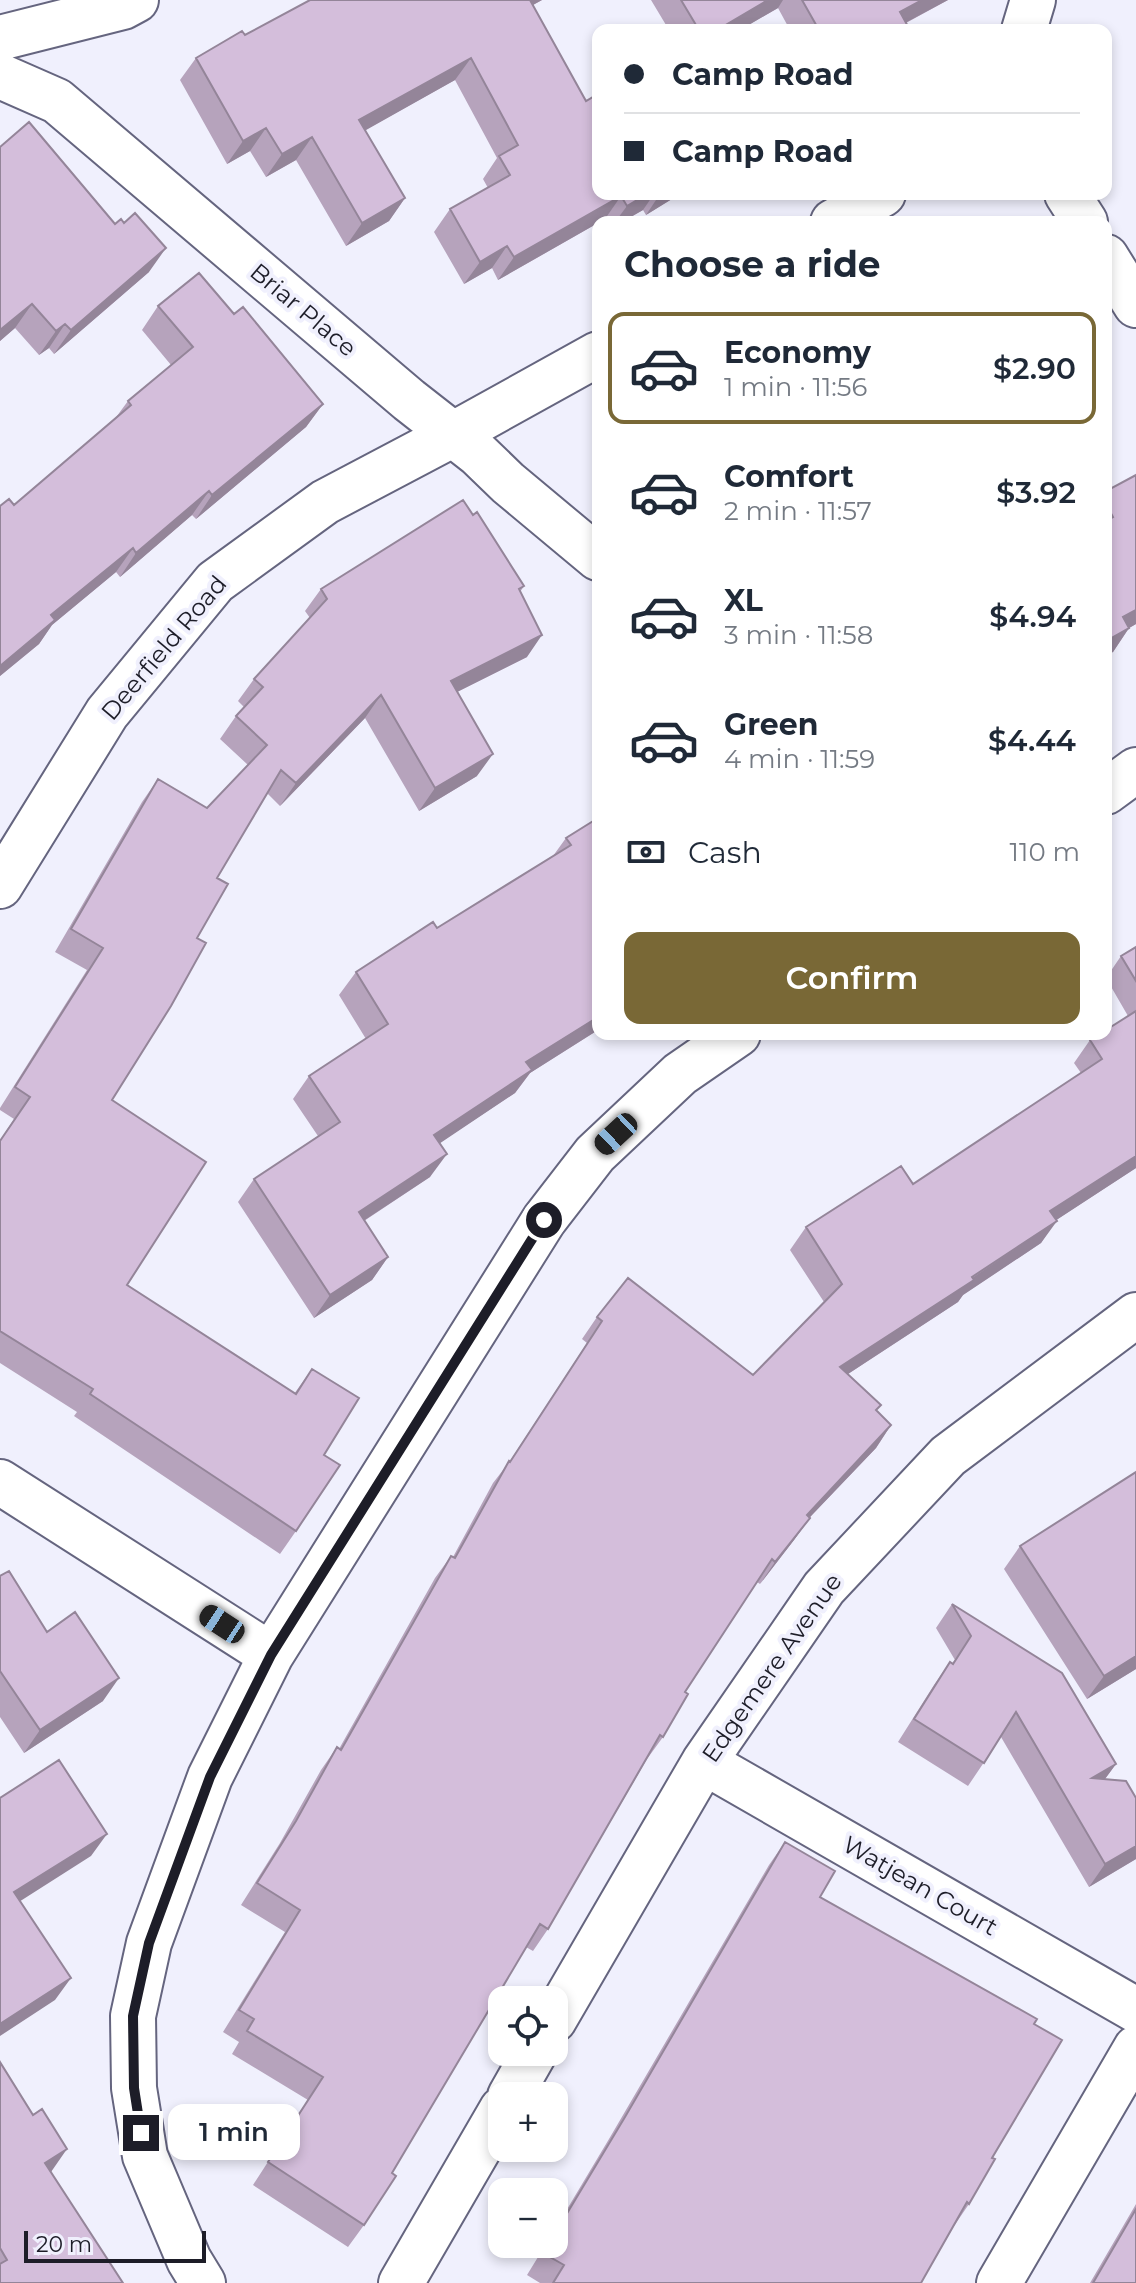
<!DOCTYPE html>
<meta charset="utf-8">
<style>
:root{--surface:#fff;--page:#f2f2f3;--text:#1f2937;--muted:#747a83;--line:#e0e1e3;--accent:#796836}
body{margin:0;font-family:Montserrat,sans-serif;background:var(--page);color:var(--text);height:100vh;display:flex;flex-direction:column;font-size:30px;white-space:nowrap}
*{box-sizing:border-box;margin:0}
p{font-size:26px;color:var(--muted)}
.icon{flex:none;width:44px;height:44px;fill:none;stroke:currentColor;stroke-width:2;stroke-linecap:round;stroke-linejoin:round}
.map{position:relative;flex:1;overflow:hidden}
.sheet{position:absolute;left:592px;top:216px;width:520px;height:824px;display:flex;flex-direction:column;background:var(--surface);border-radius:16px;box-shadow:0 4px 12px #0003}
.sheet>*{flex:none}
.top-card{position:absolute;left:592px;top:24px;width:520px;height:176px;border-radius:16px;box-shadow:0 4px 12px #0003;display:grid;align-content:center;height:176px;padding:0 32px;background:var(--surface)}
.controls{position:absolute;left:488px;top:1986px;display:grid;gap:16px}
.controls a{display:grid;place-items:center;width:80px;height:80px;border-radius:16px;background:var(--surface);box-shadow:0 4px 12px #0003;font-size:40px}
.scale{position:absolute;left:24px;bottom:20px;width:182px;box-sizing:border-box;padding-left:8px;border:4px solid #1d1d28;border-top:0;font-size:22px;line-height:28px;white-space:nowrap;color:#1d1d28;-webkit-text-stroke:6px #f0f0fd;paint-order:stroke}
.end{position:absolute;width:36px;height:36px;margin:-18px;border:10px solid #1d1d28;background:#fff;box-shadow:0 0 0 4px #fff}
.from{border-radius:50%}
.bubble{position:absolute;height:56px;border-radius:16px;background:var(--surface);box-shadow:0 4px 12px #0003;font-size:26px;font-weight:600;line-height:56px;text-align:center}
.car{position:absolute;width:24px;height:48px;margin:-24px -12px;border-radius:10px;box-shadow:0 0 6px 2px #0007;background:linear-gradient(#222 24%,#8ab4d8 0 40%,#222 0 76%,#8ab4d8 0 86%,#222 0)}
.top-card b{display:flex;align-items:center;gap:28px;height:76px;font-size:30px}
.top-card b+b{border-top:2px solid var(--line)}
.top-card i{width:20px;height:20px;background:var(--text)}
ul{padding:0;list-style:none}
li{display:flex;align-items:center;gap:24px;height:112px;margin:0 16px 12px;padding:0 16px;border:4px solid transparent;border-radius:16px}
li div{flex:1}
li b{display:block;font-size:30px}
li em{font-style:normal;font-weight:600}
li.active{border-color:var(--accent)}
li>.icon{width:72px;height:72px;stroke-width:1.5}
h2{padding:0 32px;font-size:36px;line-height:96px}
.pay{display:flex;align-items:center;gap:20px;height:88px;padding:0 32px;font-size:30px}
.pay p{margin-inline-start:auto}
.primary-button{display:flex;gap:16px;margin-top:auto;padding:16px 32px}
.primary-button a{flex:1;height:92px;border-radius:16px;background:var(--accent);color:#fff;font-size:32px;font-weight:600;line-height:92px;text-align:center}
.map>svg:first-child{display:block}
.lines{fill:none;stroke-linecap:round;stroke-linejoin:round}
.street-casing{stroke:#65657f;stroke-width:48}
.street{stroke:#fff;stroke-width:44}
.wall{fill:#b6a3bc}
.shaded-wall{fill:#948599}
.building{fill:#d4bedb;stroke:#948599;stroke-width:2}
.route{stroke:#1d1d28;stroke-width:10}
.labels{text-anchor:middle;stroke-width:8;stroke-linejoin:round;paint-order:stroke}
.street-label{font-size:24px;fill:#1d1d28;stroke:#f0f0fd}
</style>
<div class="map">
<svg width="1136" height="2283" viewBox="0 0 1136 2283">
<rect width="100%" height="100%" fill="#f0f0fd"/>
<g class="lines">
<g class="street-casing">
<path id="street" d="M1024,30L1033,0
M0,38L123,7L136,0
M0,76L57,101L409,400L478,454L508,483L598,558
M1067,194L1085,222
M833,222L883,194
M1106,257L1136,305
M1106,792L1136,770
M0,886L107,713L215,582L325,502L452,435L598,354
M0,1482L271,1655
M704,1762L1136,2010
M554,2020L704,1762L824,1588L948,1456L1136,1315
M510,2096L535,2052
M203,2283L189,2260L145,2156L134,2088L133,2016L149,1943L210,1777L271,1655L544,1220L595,1154L680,1074L738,1034
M401,2283L502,2109
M999,2283L1136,2048"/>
</g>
<use href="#street" class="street"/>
</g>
<path class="wall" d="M310,0H542L533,5L598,194H680L646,215L643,210L622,222H607L605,219L498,280L492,268L464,284L434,232L450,209L488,188L483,179L497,158L455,80L365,130L405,198L389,221L346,246L296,160L266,177L250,151L227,164L180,80L196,58L245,35Z
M651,0H948L906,23L910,30H790L778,8L740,30H669Z
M0,147L149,272L54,354L49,348L39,355L15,328L0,341Z
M158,306L234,314L323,404L306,427L196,519L192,515L120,577L116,572L52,625L39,644L0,676V506L14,505L114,420L128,401L171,365L142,330Z
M1136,475V624L1129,628L1113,652L1106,655V491Z
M473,515L524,586L520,592L527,657L457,692L477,776L419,811L365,718L280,806L267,793L217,878L197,938L112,1100L127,1285L294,1394L312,1369L324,1455L296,1531L280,1554L74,1416L77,1412L0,1363V1141L14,1119L0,1110V1108L87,970L55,952L142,802L158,779L207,808L248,765L220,739L236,716L244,707L238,701L254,679L310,618L305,611L321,589Z
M598,818V1030L530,1073L515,1093L439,1143L430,1177L364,1221L388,1257L372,1280L314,1318L238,1202L254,1179L318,1136L293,1099L309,1076L366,1039L339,995L356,972L437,928L553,856L566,838Z
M1136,947V1168L1056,1220L1041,1243L963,1295L958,1302L848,1374L877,1411L891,1425L876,1448L810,1517L794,1540L760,1584L757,1582L685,1692L663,1737L647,1759L548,1929L533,1951L526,1947L392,2173L364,2225L348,2247L253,2185L308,2100L232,2054L239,2042L223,2032L285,1932L241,1905L280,1843L321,1770L337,1747L339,1749L435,1578L451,1556L453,1557L493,1483L510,1461L587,1343L582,1339L597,1317L753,1375L824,1302L790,1250L806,1227L913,1184L1081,1073L1074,1063L1090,1040L1128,1016L1106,978L1121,956Z
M1136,1472V1669L1087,1699L1004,1569L1020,1546Z
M0,1576L103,1701L24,1753L0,1717Z
M952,1604L1116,1764L1105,1779L1136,1859L1089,1887L1001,1737L968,1786L898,1742L934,1685L950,1662L952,1663L955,1660L936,1628Z
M785,1842L820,1897L1034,2024L992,2158L969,2204L954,2226L921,2283H540L527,2275L546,2244H554V2231L609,2139L769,1865Z
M0,2062L51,2172L0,2283Z
M1136,2204V2283H1090Z"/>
<path class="shaded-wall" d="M523,0H542L511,17Z
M768,0H783L778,8L740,30H717Z
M922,0H948L892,30L900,12Z
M471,58L455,80L343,143L359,120Z
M266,128L250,151L227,164L243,141Z
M312,137L296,160L266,177L282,154Z
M647,194H654L643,210L622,222H615L627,206Z
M660,194H680L646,215Z
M621,196L605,219L498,280L514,257Z
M405,198L389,221L346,246L362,223Z
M507,246L492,268L464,284L480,262Z
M166,248L149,272L54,354L71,330Z
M32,304L15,328L0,341V330Z
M65,324L49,348L39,355L56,331Z
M323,404L306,427L196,519L212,495Z
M209,491L192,515L120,577L136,553Z
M133,548L116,572L52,625L39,644L0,676V666L51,615Z
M1136,610V624L1107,641L1123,617Z
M1129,628L1113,652L1106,655V641Z
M542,635L527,657L435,703L451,681Z
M381,695L365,718L280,806L296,783Z
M493,754L477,776L419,811L435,788Z
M598,1017V1030L530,1073L515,1093L418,1158L434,1135L526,1062Z
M447,1154L430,1177L342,1235L359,1212Z
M1136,1156V1168L1035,1234L1050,1211Z
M1057,1221L1041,1243L963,1295L958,1302L825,1389L840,1367Z
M388,1257L372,1280L314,1318L330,1295Z
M891,1425L876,1448L791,1537L807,1515Z
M810,1518L794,1540L760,1584L775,1562Z
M1136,1656V1669L1087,1699L1104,1676Z
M119,1678L103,1701L24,1753L40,1730Z
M1116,1764L1099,1787L1092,1778Z
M107,1834L91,1856L0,1914L14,1892Z
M1136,1846V1859L1089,1887L1105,1864Z
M71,1978L55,2000L0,2036V2024Z
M67,2149L51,2172L45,2163Z"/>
<path class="building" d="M310,0H530L586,101L598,94V194H647L627,206L621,196L514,257L507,246L480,262L450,209L510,175L499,156L518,145L471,58L359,120L405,198L362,223L312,137L282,154L266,128L243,141L196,58L242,31L245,35Z
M681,0H768L717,30H699Z
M802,0H922L900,12L910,30H819Z
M29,122L115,224L121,219L124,223L135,213L166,248L71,330L65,324L56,331L32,304L0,330V147Z
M199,273L234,314L243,307L323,404L212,495L209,491L136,553L133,548L51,615L55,620L0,666V506L9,499L14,505L131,405L128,401L193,347L158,306Z
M1136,475V610L1123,617L1129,628L1106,641V521L1113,517L1106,504V491Z
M463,500L473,515L477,512L524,586L519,589L542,635L451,681L493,754L435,788L381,695L296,783L281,770L217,878L228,884L197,938L206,943L171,1006L112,1100L206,1162L127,1285L296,1394L312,1369L359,1398L324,1455L340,1465L296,1531L90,1394L93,1389L0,1331V1141L30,1097L15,1087L103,948L71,929L158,779L207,808L267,745L236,716L263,687L254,679L327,599L321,589Z
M598,818V1017L526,1062L532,1070L434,1135L447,1154L359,1212L388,1257L330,1295L254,1179L340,1122L309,1076L388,1024L356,972L433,922L437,928L571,845L566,838Z
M1136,947V981L1121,956Z
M1136,1011V1156L1050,1211L1057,1221L972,1277L974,1280L840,1367L881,1405L876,1410L891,1425L807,1515L810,1518L775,1562L772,1559L685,1692L688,1694L663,1737L660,1735L548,1929L540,1924L392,2173L396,2176L364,2225L268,2162L323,2077L247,2031L254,2019L239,2010L300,1910L257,1883L296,1821L337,1747L341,1750L451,1556L455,1558L509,1461L510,1462L602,1321L597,1317L628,1278L753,1375L842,1284L806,1227L901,1166L913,1184L1102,1059L1090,1040L1100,1034H1106V1030Z
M1136,1472V1656L1104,1676L1020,1546Z
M9,1571L47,1632L75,1612L119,1678L40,1730L0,1671V1576Z
M952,1604L1062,1673L1116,1764L1092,1778L1126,1781L1136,1798V1846L1105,1864L1016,1712L984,1763L914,1719L950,1662L953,1664L971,1636Z
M59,1760L107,1834L14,1892L71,1978L0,2024V1798Z
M785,1842L835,1871L820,1897L1037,2019L1034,2024L1062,2040L992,2158L995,2159L969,2204L967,2202L921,2283H553L564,2265L543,2253L548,2244H554V2235L625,2117Z
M0,2062L33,2115L42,2109L67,2149L45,2163L123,2283H0V2264L7,2260L0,2248Z
M1136,2209V2283H1093Z"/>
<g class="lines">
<path class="route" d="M141,2133L134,2088L133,2016L149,1943L210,1777L271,1655L544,1220"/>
</g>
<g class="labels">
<g class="street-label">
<text transform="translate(303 310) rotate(40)" y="8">Briar Place</text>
<text transform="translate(164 648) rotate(-50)" y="8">Deerfield Road</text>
<text transform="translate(772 1668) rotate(-55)" y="8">Edgemere Avenue</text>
<text transform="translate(920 1886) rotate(30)" y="8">Watjean Court</text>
</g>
</g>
</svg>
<div class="controls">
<a><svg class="icon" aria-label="locate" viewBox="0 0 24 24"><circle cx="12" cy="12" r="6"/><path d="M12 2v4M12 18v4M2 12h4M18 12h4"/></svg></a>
<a>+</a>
<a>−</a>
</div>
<div class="scale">20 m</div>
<i class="end from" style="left:544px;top:1220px"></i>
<i class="end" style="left:141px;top:2133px"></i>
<div class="bubble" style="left:168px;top:2104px;width:132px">1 min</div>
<i class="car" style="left:616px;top:1134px;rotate:227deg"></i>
<i class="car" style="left:222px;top:1624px;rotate:303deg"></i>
<div class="top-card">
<b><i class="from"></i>Camp Road</b>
<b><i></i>Camp Road</b>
</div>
<section class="sheet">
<h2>Choose a ride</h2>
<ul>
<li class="active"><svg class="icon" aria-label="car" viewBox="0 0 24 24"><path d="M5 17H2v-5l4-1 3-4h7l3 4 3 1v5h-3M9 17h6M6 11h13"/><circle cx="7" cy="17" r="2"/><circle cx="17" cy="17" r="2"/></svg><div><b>Economy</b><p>1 min · 11:56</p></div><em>$2.90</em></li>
<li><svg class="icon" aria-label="car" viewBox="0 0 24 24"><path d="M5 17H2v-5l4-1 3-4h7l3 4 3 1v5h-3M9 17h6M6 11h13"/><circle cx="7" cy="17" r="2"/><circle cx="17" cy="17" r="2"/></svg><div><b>Comfort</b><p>2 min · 11:57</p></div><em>$3.92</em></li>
<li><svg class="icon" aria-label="car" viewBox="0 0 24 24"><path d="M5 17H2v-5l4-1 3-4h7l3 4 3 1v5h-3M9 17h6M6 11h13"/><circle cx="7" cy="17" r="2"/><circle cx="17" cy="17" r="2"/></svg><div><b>XL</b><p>3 min · 11:58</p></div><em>$4.94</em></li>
<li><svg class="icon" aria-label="car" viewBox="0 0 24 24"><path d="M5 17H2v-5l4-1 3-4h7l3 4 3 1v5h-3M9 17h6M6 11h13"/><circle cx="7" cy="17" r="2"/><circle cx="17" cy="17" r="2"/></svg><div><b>Green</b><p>4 min · 11:59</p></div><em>$4.44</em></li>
</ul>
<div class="pay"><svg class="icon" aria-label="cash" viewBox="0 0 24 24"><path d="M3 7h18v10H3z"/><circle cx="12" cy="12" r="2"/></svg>Cash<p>110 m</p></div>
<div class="primary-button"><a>Confirm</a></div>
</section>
</div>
